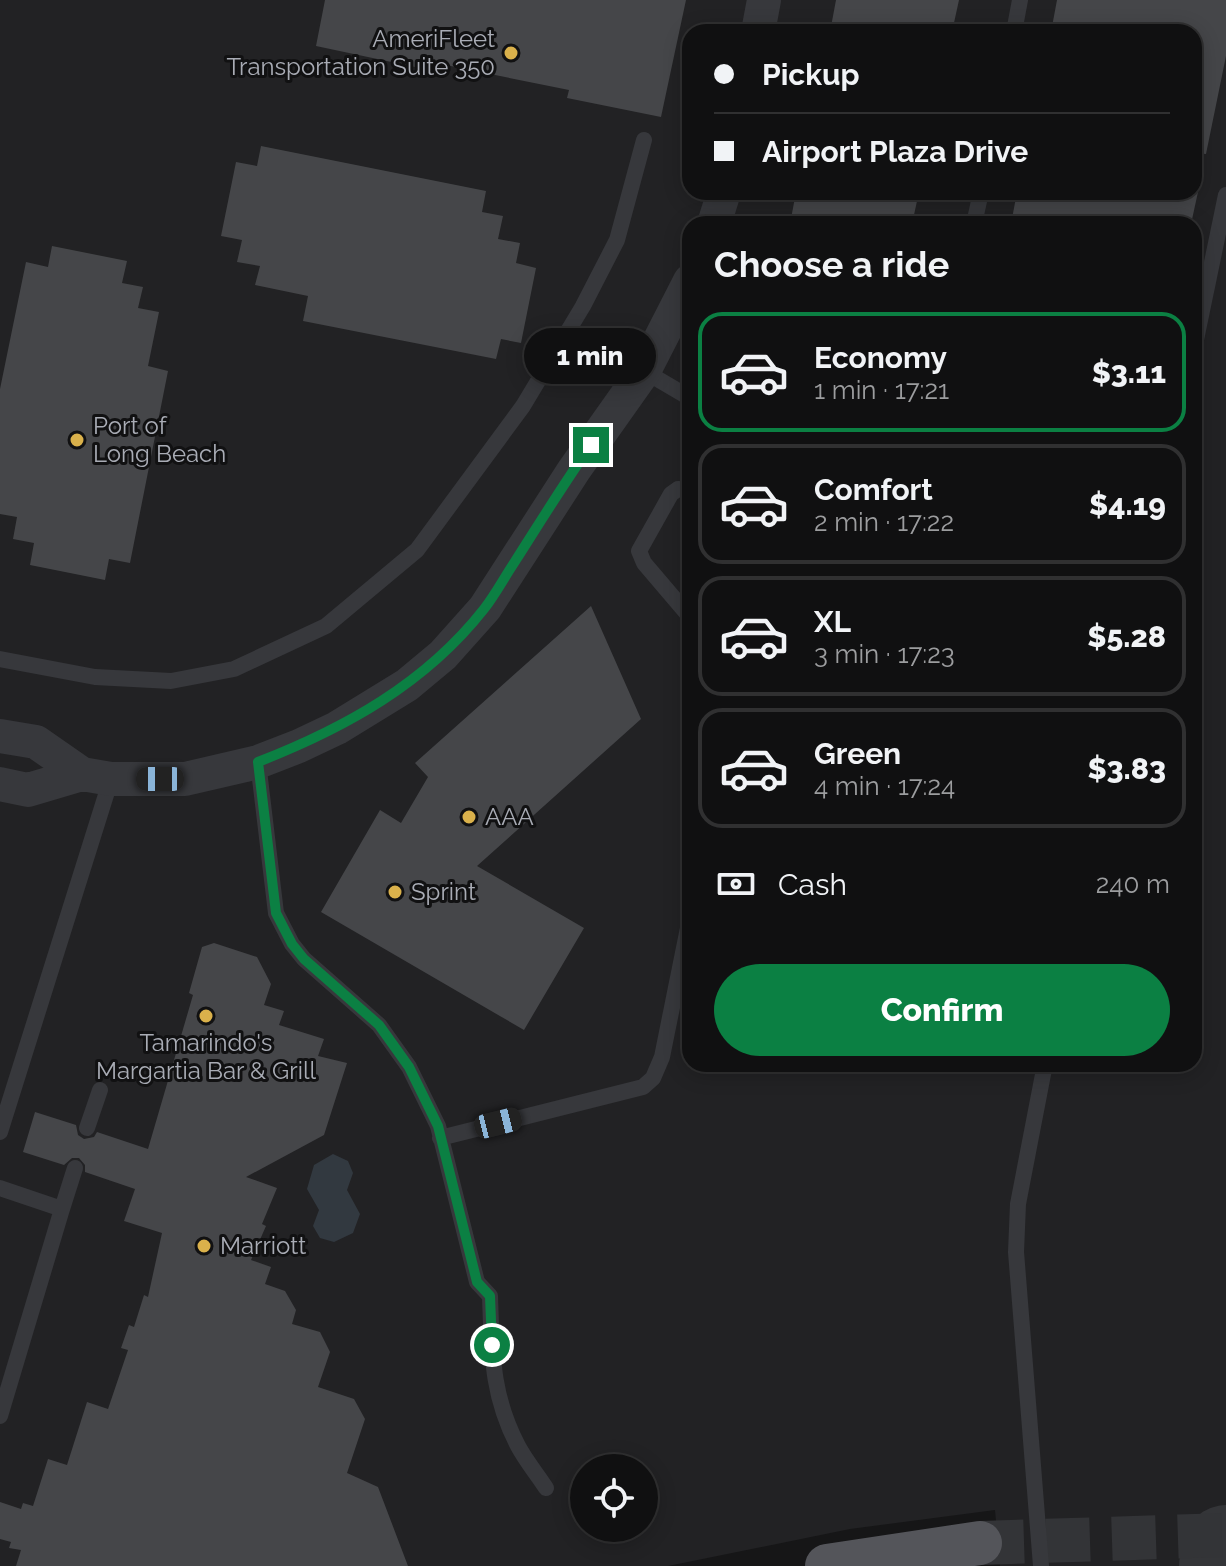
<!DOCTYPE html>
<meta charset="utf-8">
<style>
:root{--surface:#101011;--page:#1e1e1f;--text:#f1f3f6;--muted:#9c9d9f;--line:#303031;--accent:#0b8043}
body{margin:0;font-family:Raleway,sans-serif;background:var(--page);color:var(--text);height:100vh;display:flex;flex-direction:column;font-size:30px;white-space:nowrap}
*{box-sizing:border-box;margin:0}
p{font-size:26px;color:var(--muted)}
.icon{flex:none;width:44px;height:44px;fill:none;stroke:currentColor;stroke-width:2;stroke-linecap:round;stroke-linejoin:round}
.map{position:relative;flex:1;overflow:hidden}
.sheet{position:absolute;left:682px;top:216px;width:520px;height:856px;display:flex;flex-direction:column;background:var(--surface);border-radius:24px;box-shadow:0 4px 20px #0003,0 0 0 2px var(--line)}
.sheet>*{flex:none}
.top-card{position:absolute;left:682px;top:24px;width:520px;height:176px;border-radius:24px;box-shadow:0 4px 20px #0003,0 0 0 2px var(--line);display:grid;align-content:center;height:176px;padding:0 32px;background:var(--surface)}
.fabs{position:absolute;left:570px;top:1454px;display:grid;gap:16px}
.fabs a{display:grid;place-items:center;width:88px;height:88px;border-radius:50%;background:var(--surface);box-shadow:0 4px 20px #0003,0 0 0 2px var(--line);font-size:40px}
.end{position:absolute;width:36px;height:36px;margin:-18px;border:10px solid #0b8043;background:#fff;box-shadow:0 0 0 4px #fff}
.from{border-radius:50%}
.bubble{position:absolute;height:56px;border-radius:28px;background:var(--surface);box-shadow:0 4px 20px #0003,0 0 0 2px var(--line);font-size:26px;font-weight:800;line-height:56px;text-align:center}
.car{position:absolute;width:24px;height:48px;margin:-24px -12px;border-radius:10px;box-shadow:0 0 6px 2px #0007;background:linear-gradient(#222 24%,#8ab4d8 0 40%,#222 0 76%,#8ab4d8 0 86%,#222 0)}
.top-card b{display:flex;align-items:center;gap:28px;height:76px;font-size:30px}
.top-card b+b{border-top:2px solid var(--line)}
.top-card i{width:20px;height:20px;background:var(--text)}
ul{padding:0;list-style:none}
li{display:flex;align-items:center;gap:24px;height:120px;margin:0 16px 12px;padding:0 16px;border:4px solid var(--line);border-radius:24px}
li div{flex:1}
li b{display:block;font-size:30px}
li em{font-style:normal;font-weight:800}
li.active{border-color:var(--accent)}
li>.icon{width:72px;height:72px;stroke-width:1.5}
h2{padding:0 32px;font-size:36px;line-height:96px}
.pay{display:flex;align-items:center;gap:20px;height:88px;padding:0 32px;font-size:30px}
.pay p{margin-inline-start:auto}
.cta{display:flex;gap:16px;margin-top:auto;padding:16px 32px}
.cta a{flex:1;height:92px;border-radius:48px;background:var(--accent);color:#fff;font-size:32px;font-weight:800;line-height:92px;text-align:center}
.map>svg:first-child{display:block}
.built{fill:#222224;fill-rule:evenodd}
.water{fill:#323940}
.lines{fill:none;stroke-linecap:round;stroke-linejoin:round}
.taxiway{stroke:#343538;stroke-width:86}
.building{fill:#454649}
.primary-tunnel{stroke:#333437;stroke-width:44;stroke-dasharray:44 22;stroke-linecap:butt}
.service{stroke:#37383c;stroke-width:16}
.minor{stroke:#37383c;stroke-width:34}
.primary{stroke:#54555a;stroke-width:44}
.route{stroke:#0b8043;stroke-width:10}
.poi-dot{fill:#dab14b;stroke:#111112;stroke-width:3}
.labels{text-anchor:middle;stroke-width:6;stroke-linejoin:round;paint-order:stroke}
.poi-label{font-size:24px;fill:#a9acb5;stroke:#111112;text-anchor:start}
</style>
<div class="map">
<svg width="1226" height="1566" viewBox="0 0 1226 1566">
<rect width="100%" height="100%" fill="#161617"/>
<path class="built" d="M0,0H1226V1566H1000L995,1510L850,1529L668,1566H0ZM690,32H1194V192H690ZM690,224H1194V1064H690ZM584,1468H644V1528H584Z"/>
<path class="water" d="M333,1154L348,1161L353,1173L347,1190L360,1214L353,1233L334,1242L320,1238L313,1226L319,1210L307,1189L314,1165Z"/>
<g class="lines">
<path class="taxiway" d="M1222,1566L1226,1548"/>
</g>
<path class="building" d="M325,0H686L661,117L567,98L569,90L416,59L415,67L316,46Z
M836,0H959L952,32H830Z
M1057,0H1226V56L1206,154L1194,153V32H1051Z
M261,146L486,191L482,212L503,216L498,239L520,243L516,263L536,268L521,343L501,339L496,359L303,321L308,296L255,285L260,266L237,262L242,240L221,236L236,162L257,166Z
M796,192H919L912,224H790Z
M1017,192H1198L1191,224H1011Z
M52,246L127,261L122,283L143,287L138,308L159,312L148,366L168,371L130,563L109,559L105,580L30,565L34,543L13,539L17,517L0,514V389L26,262L48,267Z
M591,606L641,719L477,866L584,928L524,1030L321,912L380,810L401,823L428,777L415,763Z
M214,943L257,957L271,984L264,1005L284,1011L279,1025L324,1039L318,1056L347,1063L324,1135L246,1177L277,1188L262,1224L266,1226L251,1260L271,1267L265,1284L285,1291L296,1310L292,1324L320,1332L330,1352L318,1387L354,1399L365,1419L347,1473L378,1487L408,1566H16L21,1550L9,1548L11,1542L0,1539V1502L21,1509L23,1503L33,1506L48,1459L67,1465L87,1402L108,1409L128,1350L121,1348L129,1325L134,1327L144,1295L148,1297L162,1233L124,1221L135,1189L85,1172V1165L79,1158H72L64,1165L23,1152L35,1112L76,1125L78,1135L84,1139L94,1137L97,1132L148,1149L193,995L189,993L202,947Z"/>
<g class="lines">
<path class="primary-tunnel" d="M980,1543L1226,1535"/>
<path class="service" d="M1014,32L1020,0
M974,224L981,192
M1194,349L1226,195
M644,371L690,398
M690,490L678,489L671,494L639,551L644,563L690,617
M0,659L95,677L171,681L234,669L326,626L417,550L523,406L583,306L617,240L644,140
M258,762L276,913L292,944L304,959L379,1025L409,1067L438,1126L477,1282L490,1296C492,1352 491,1395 518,1446C526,1461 537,1474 546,1488
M87,1128L100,1090
M0,1132L111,779
M440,1138L643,1087L653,1078L662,1057L690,918
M0,1188L62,1209L75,1168
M0,1416L62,1209
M1041,1566L1016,1252L1018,1204L1045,1064"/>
<path class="minor" d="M758,32L764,0
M714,224L724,192
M0,736L36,742L82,774
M0,784L28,790L82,774L111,779H185L258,762L299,746L337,728L407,685L443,655L485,608L574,470L644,371L690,281"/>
<path class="primary" d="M827,1566L980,1543"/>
</g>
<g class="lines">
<path class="route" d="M492,1345L490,1296L477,1282L438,1126L409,1067L379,1025L304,959L292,944L276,913L258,762C345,728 425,684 484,609C495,595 504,578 514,563C539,524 564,483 591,445"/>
</g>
<g class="poi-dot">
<circle cx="511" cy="53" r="8"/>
<circle cx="77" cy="440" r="8"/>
<circle cx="469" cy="817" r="8"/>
<circle cx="395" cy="892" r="8"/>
<circle cx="206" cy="1016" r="8"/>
<circle cx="204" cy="1246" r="8"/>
</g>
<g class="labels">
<g class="poi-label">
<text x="495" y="47" text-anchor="end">AmeriFleet<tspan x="495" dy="28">Transportation Suite 350</tspan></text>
<text x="93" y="434">Port of<tspan x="93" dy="28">Long Beach</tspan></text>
<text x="485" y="825">AAA</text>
<text x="411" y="900">Sprint</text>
<text x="206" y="1051" text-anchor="middle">Tamarindo's<tspan x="206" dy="28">Margartia Bar &amp; Grill</tspan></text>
<text x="220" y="1254">Marriott</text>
</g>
</g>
</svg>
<div class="fabs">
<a><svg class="icon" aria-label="locate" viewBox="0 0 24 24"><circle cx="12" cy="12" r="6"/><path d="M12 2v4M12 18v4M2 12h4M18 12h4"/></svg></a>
</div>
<i class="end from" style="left:492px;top:1345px"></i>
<i class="end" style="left:591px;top:445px"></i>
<div class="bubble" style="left:524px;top:328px;width:132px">1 min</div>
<i class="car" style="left:160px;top:779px;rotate:270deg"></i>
<i class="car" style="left:498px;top:1123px;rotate:76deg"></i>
<div class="top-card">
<b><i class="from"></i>Pickup</b>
<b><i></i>Airport Plaza Drive</b>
</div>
<section class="sheet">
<h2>Choose a ride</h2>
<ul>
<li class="active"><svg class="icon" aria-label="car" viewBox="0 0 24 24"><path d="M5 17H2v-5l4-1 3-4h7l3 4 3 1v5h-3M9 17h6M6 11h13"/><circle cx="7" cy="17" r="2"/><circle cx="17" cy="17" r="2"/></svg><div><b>Economy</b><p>1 min · 17:21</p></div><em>$3.11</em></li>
<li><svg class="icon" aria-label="car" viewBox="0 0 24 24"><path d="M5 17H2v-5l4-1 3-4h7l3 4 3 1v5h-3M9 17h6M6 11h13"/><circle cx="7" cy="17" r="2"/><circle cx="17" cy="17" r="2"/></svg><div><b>Comfort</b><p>2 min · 17:22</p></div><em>$4.19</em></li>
<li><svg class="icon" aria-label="car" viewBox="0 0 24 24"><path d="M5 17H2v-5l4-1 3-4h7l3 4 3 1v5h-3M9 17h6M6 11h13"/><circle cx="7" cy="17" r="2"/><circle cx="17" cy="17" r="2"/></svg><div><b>XL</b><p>3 min · 17:23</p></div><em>$5.28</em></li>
<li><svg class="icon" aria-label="car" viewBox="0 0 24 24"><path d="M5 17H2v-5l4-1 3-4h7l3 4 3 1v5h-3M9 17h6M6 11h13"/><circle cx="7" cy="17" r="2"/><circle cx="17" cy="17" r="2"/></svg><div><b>Green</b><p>4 min · 17:24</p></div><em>$3.83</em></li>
</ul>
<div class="pay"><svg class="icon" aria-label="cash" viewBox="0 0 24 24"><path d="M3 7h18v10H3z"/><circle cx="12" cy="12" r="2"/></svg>Cash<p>240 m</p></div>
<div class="cta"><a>Confirm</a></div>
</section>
</div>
